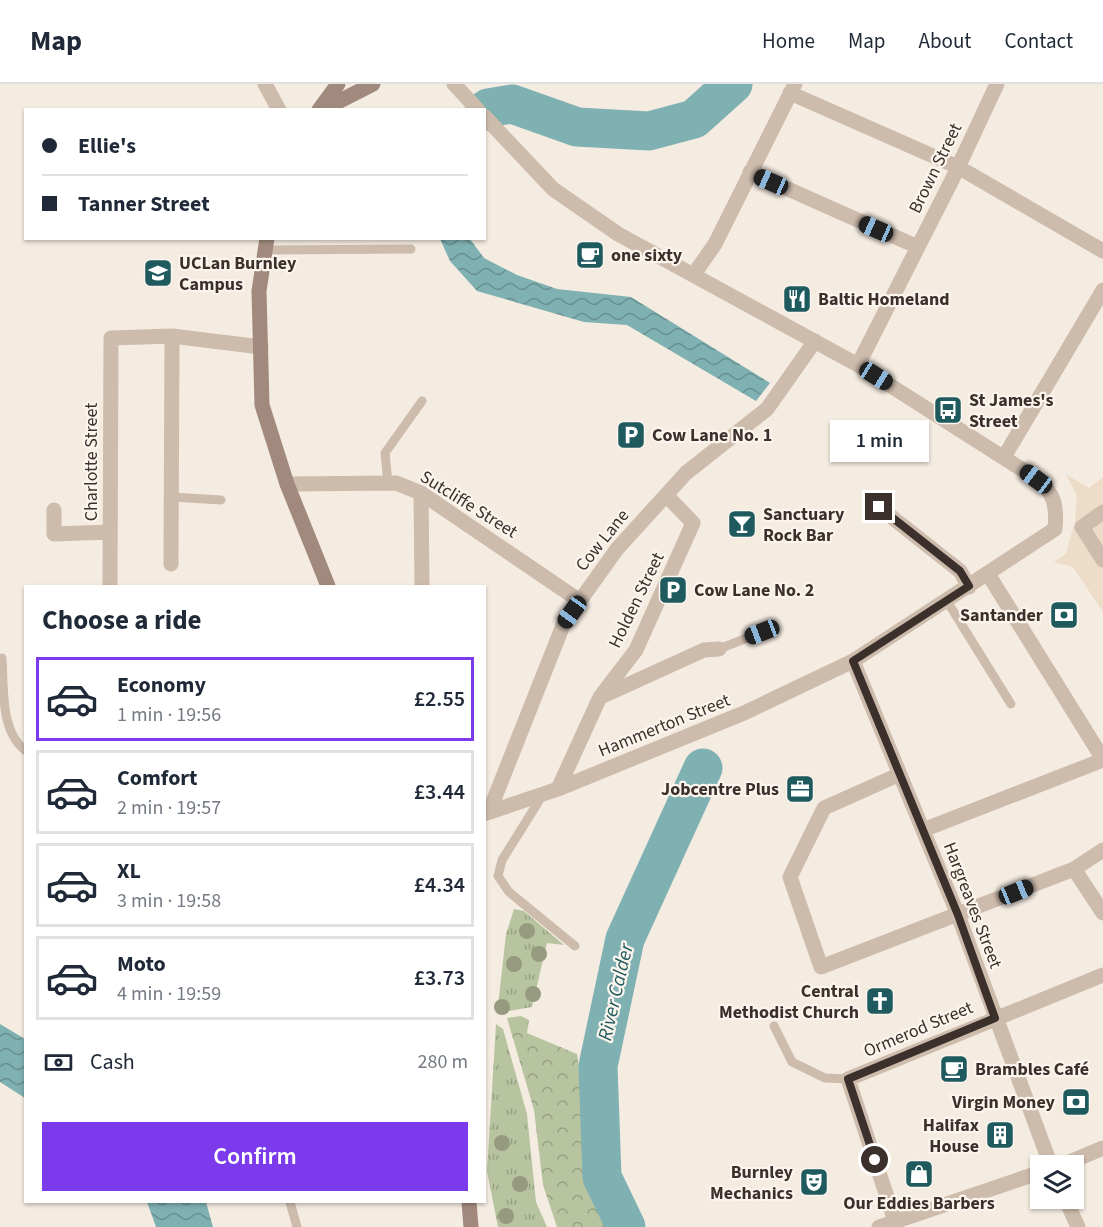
<!DOCTYPE html>
<meta charset="utf-8">
<style>
:root{--surface:#fff;--page:#f2f2f3;--text:#1f2937;--muted:#747a83;--line:#e0e1e3;--accent:#7c3aed}
body{margin:0;font-family:"Source Sans 3",sans-serif;background:var(--page);color:var(--text);height:100vh;display:flex;flex-direction:column;font-size:22px;white-space:nowrap}
*{box-sizing:border-box;margin:0}
p{font-size:20px;color:var(--muted)}
.icon{flex:none;width:33px;height:33px;fill:none;stroke:currentColor;stroke-width:2;stroke-linecap:round;stroke-linejoin:round}
.map{position:relative;flex:1;overflow:hidden}
.details{position:absolute;left:24px;top:501px;width:462px;height:618px;display:flex;flex-direction:column;background:var(--surface);border-radius:0px;box-shadow:0 2px 4px #0004}
.details>*{flex:none}
.top-card{position:absolute;left:24px;top:24px;width:462px;height:132px;border-radius:0px;box-shadow:0 2px 4px #0004;display:grid;align-content:center;height:132px;padding:0 18px;background:var(--surface)}
.controls{position:absolute;left:1030px;top:1071px;display:grid;gap:12px}
.controls a{display:grid;place-items:center;width:54px;height:54px;border-radius:0px;background:var(--surface);box-shadow:0 2px 4px #0004;font-size:30px}
.end{position:absolute;width:27px;height:27px;margin:-14px;border:8px solid #3b302b;background:#fff;box-shadow:0 0 0 3px #fff}
.from{border-radius:50%}
.bubble{position:absolute;height:42px;border-radius:0px;background:var(--surface);box-shadow:0 2px 4px #0004;font-size:20px;font-weight:600;line-height:42px;text-align:center}
.car{position:absolute;width:18px;height:36px;margin:-18px -9px;border-radius:8px;box-shadow:0 0 4px 2px #0007;background:linear-gradient(#222 24%,#8ab4d8 0 40%,#222 0 76%,#8ab4d8 0 86%,#222 0)}
.top-card b{display:flex;align-items:center;gap:21px;height:57px;font-size:22px}
.top-card b+b{border-top:2px solid var(--line)}
.top-card i{width:15px;height:15px;background:var(--text)}
ul{padding:0;list-style:none}
li{display:flex;align-items:center;gap:18px;height:84px;margin:0 12px 9px;padding:0 6px;border:3px solid var(--line);border-radius:0px}
li div{flex:1}
li b{display:block;font-size:22px}
li em{font-style:normal;font-weight:600}
li.selected{border-color:var(--accent)}
li>.icon{width:54px;height:54px;stroke-width:1.5}
h2{padding:0 18px;font-size:27px;line-height:72px}
.pay{display:flex;align-items:center;gap:15px;height:66px;padding:0 18px;font-size:22px}
.pay p{margin-inline-start:auto}
.action{display:flex;gap:12px;margin-top:auto;padding:12px 18px}
.action a{flex:1;height:69px;border-radius:0px;background:var(--accent);color:#fff;font-size:24px;font-weight:600;line-height:69px;text-align:center}
header{display:flex;align-items:center;gap:36px;box-sizing:border-box;height:84px;padding:0 30px;background:var(--surface);border-bottom:2px solid var(--line)}
header strong{font-size:28px}
nav{display:flex;gap:33px;margin-inline-start:auto;font-size:21px}
.map>svg:first-child{display:block}
.grass{fill:url(#grass-tufts)}
.forest{fill:url(#forest-crowns)}
.plaza{fill:#ecdcc8}
.water{fill:url(#water-waves)}
.lines{fill:none;stroke-linecap:round;stroke-linejoin:round}
.river{stroke:#7fb0b2;stroke-width:39}
.lane{stroke:#cdbbac;stroke-width:9}
.street{stroke:#cdbbac;stroke-width:15}
.secondary{stroke:#a18a7d;stroke-width:15}
.tree{fill:#969b7f}
.route{stroke:#3b302b;stroke-width:8}
.labels{text-anchor:middle;stroke-width:4.5;stroke-linejoin:round;paint-order:stroke}
.street-label{font-size:18px;fill:#3b302b;stroke:#fbf5ee}
.poi-label{font-size:18px;font-weight:bold;fill:#3b302b;stroke:#fbf5ee;text-anchor:start}
.water-label{font-size:20px;font-style:italic;fill:#1f5a5e;stroke:#fbf5ee}
</style>
<header>
<strong>Map</strong>
<nav><a>Home</a><a>Map</a><a>About</a><a>Contact</a></nav>
</header>
<div class="map">
<svg width="1103" height="1143" viewBox="0 0 1103 1143">
<defs>
<pattern id="grass-tufts" width="24" height="20" patternUnits="userSpaceOnUse" patternTransform="scale(1.5)"><rect width="24" height="20" fill="#b8c4a0"/><path d="M3 7l-1-3M5 7V3M7 7l1-3M15 17l-1-3M17 17v-4M19 17l1-3" fill="none" stroke="#97a083"/></pattern>
<pattern id="forest-crowns" width="20" height="18" patternUnits="userSpaceOnUse" patternTransform="scale(1.5)"><rect width="20" height="18" fill="#b8c4a0"/><path d="M2 6a3 3 0 1 1 6 0M12 15a3 3 0 1 1 6 0" fill="none" stroke="#97a083"/></pattern>
<pattern id="water-waves" width="16" height="10" patternUnits="userSpaceOnUse" patternTransform="scale(1.5)"><rect width="16" height="10" fill="#7fb0b2"/><path d="M0 5q4-4 8 0t8 0" fill="none" stroke="#699091"/></pattern>
</defs>
<rect width="100%" height="100%" fill="#f4ebe1"/>
<path class="grass" d="M514,825L524,827L564,861L547,859L532,923L504,928L498,922L506,850Z
M496,940L503,945L527,1030L536,1118L547,1143H498L487,1087Z"/>
<path class="forest" d="M521,932L529,936L527,949L577,970L594,1089L612,1143H557L543,1101L534,1026L507,934Z"/>
<path class="plaza" d="M1066,390L1089,404L1103,393V528L1073,483L1054,478L1066,470L1075,437L1077,412Z"/>
<path class="water" d="M440,155H470L484,174L517,191L557,205L631,213L770,299L756,317L627,241L584,238L477,207L450,177Z
M0,940L25,955V1014L0,998Z
M147,1118H206L213,1143H156Z"/>
<g class="lines">
<path class="river" d="M484,27L488,24L512,20L577,43L649,47L694,35L733,0
M626,1143L602,1093L598,982L625,855L703,684"/>
<path class="lane" d="M265,166L411,165
M388,399L385,369L422,317
M172,413L221,416
M947,517L1011,620
M719,565L762,548
M2,574C4,604 0,648 26,667
M542,712L502,776L498,792L509,808L575,862
M774,942L792,978L825,994L848,995
M290,1118L297,1143"/>
<path class="street" d="M265,0L279,26
M454,0L478,26
M790,9L958,83L1103,167
M484,32L553,105L618,150L858,281L1026,388C1051,406 1058,413 1055,445
M750,88L918,163
M694,190L715,160L795,0
M858,281L953,94L997,0
M1004,373L1103,206
M287,400L396,399L421,409L580,517
M421,409L422,502
M879,423L960,487L969,503
M54,426V450L110,448
M1082,443L1103,476
M1082,443L1103,428
M171,480L172,252
M988,490L1103,675
M110,502L111,254L172,252L261,263
M853,577L958,831L1051,1082
M603,612L704,566L719,565
M898,691L824,724L790,793L821,883L1074,785L1103,766
M558,705L600,613L636,566L693,439L666,411
M489,728L564,539L617,465L686,389L767,325L815,257
M484,730L558,705L744,629L853,577L1055,445
M923,746L1103,676
M1074,785L1103,829
M1060,1082L1103,1064
M1065,1114L1078,1143
M895,1137L848,995L1103,891
M879,1143L1041,1088"/>
<path class="secondary" d="M319,26L338,0
M322,26L373,0
M267,154L259,207L262,321L287,400L328,502
M469,1118L471,1143"/>
</g>
<g class="tree">
<circle cx="527" cy="847" r="8"/>
<circle cx="539" cy="870" r="8"/>
<circle cx="514" cy="880" r="8"/>
<circle cx="533" cy="910" r="8"/>
<circle cx="502" cy="923" r="8"/>
<circle cx="502" cy="1059" r="8"/>
<circle cx="520" cy="1100" r="8"/>
<circle cx="506" cy="1132" r="8"/>
</g>
<g class="lines">
<path class="route" d="M875,1076L848,995L995,934L958,831L853,577L969,502L960,487L879,423"/>
</g>
<defs>
<g id="cafe-square" transform="scale(1.5)"><rect x="-9" y="-9" width="18" height="18" rx="4" fill="#1f5a5e" stroke="#fbf5ee"/><path d="M-5.5-4.5H6V0H3Q3 3.5 0 3.5H-2.5Q-5.5 3.5-5.5 0ZM3-3.2v2h1.7v-2ZM-6 4.5H4V6H-6Z" fill="#fff"/></g>
<g id="university-square" transform="scale(1.5)"><rect x="-9" y="-9" width="18" height="18" rx="4" fill="#1f5a5e" stroke="#fbf5ee"/><path d="M0-5L7-2L0 1L-7-2ZM-4 1L0 2.5L4 1V4Q0 6-4 4Z" fill="#fff"/></g>
<g id="restaurant-square" transform="scale(1.5)"><rect x="-9" y="-9" width="18" height="18" rx="4" fill="#1f5a5e" stroke="#fbf5ee"/><path d="M-5-6h1v4h1v-4h1v4h1v-4h1v5L-1.5 .5V6h-2V.5L-5-1ZM5-6V6H3V1.5H1.5Q1.5-4 5-6Z" fill="#fff"/></g>
<g id="bus-square" transform="scale(1.5)"><rect x="-9" y="-9" width="18" height="18" rx="4" fill="#1f5a5e" stroke="#fbf5ee"/><path d="M-5-6H5V4H4V6H2V4H-2V6H-4V4H-5ZM-3.5-4V0h7V-4ZM-3.5 1.2v1.5H-2V1.2ZM2 1.2v1.5H3.5V1.2Z" fill="#fff"/></g>
<g id="parking-square" transform="scale(1.5)"><rect x="-9" y="-9" width="18" height="18" rx="4" fill="#1f5a5e" stroke="#fbf5ee"/><path d="M-3.5-5.5H1a3.5 3.5 0 0 1 0 7H-1V5.5H-3.5ZM-1-3.4V-.6H.8a1.4 1.4 0 0 0 0-2.8Z" fill="#fff"/></g>
<g id="bar-square" transform="scale(1.5)"><rect x="-9" y="-9" width="18" height="18" rx="4" fill="#1f5a5e" stroke="#fbf5ee"/><path d="M-6-5H6L.8 .8V4.5H3.5V6h-7V4.5H-.8V.8Z" fill="#fff"/></g>
<g id="bank-square" transform="scale(1.5)"><rect x="-9" y="-9" width="18" height="18" rx="4" fill="#1f5a5e" stroke="#fbf5ee"/><path d="M-6-4H6V4H-6ZM0-2.3a2.3 2.3 0 1 0 0 4.6a2.3 2.3 0 1 0 0-4.6Z" fill="#fff"/></g>
<g id="office-square" transform="scale(1.5)"><rect x="-9" y="-9" width="18" height="18" rx="4" fill="#1f5a5e" stroke="#fbf5ee"/><path d="M-6-3h4V-5.5h4V-3h4V5H-6ZM-1-4.5V-3h2v-1.5ZM-6 0V1H6V0Z" fill="#fff"/></g>
<g id="church-square" transform="scale(1.5)"><rect x="-9" y="-9" width="18" height="18" rx="4" fill="#1f5a5e" stroke="#fbf5ee"/><path d="M-1.2-6h2.4v3.5h3.3v2.4h-3.3V6h-2.4V-.1h-3.3v-2.4h3.3Z" fill="#fff"/></g>
<g id="building-square" transform="scale(1.5)"><rect x="-9" y="-9" width="18" height="18" rx="4" fill="#1f5a5e" stroke="#fbf5ee"/><path d="M-4-6H4V6H1V3H-1V6H-4ZM-2.5-4.3h1.7v1.8h-1.7ZM.8-4.3h1.7v1.8H.8ZM-2.5-1h1.7V.8h-1.7ZM.8-1h1.7V.8H.8Z" fill="#fff"/></g>
<g id="shop-square" transform="scale(1.5)"><rect x="-9" y="-9" width="18" height="18" rx="4" fill="#1f5a5e" stroke="#fbf5ee"/><path d="M-5-2.5h2.3a2.7 3.5 0 0 1 5.4 0H5L5.5 6h-11ZM-1.5-2.5h3a1.5 2.3 0 0 0-3 0Z" fill="#fff"/></g>
<g id="theatre-square" transform="scale(1.5)"><rect x="-9" y="-9" width="18" height="18" rx="4" fill="#1f5a5e" stroke="#fbf5ee"/><path d="M-5-5.5Q0-4 5-5.5V0Q5 5 0 6Q-5 5-5 0ZM-3.3-2.5H-1v1.5H-3.3ZM1-2.5H3.3v1.5H1ZM-2.8 1Q0 5.5 2.8 1Z" fill="#fff"/></g>
</defs>
<g fill-rule="evenodd">
<use href="#cafe-square" x="590" y="171"/>
<use href="#university-square" x="158" y="189"/>
<use href="#restaurant-square" x="797" y="215"/>
<use href="#bus-square" x="948" y="326"/>
<use href="#parking-square" x="631" y="351"/>
<use href="#bar-square" x="742" y="440"/>
<use href="#parking-square" x="673" y="506"/>
<use href="#bank-square" x="1064" y="531"/>
<use href="#office-square" x="800" y="705"/>
<use href="#church-square" x="880" y="917"/>
<use href="#cafe-square" x="954" y="985"/>
<use href="#bank-square" x="1076" y="1018"/>
<use href="#building-square" x="1000" y="1051"/>
<use href="#shop-square" x="919" y="1090"/>
<use href="#theatre-square" x="814" y="1098"/>
</g>
<g class="labels">
<g class="street-label">
<text transform="translate(935 84) rotate(-64)" y="6">Brown Street</text>
<text transform="translate(91 378) rotate(-90)" y="6">Charlotte Street</text>
<text transform="translate(469 420) rotate(32)" y="6">Sutcliffe Street</text>
<text transform="translate(602 456) rotate(-51)" y="6">Cow Lane</text>
<text transform="translate(636 516) rotate(-64)" y="6">Holden Street</text>
<text transform="translate(664 641) rotate(-22)" y="6">Hammerton Street</text>
<text transform="translate(973 821) rotate(69)" y="6">Hargreaves Street</text>
<text transform="translate(918 945) rotate(-23)" y="6">Ormerod Street</text>
</g>
<g class="poi-label">
<text x="611" y="177">one sixty</text>
<text x="179" y="185">UCLan Burnley<tspan x="179" dy="21">Campus</tspan></text>
<text x="818" y="221">Baltic Homeland</text>
<text x="969" y="322">St James's<tspan x="969" dy="21">Street</tspan></text>
<text x="652" y="357">Cow Lane No. 1</text>
<text x="763" y="436">Sanctuary<tspan x="763" dy="21">Rock Bar</tspan></text>
<text x="694" y="512">Cow Lane No. 2</text>
<text x="1043" y="537" text-anchor="end">Santander</text>
<text x="779" y="711" text-anchor="end">Jobcentre Plus</text>
<text x="859" y="913" text-anchor="end">Central<tspan x="859" dy="21">Methodist Church</tspan></text>
<text x="975" y="991">Brambles Café</text>
<text x="1055" y="1024" text-anchor="end">Virgin Money</text>
<text x="979" y="1047" text-anchor="end">Halifax<tspan x="979" dy="21">House</tspan></text>
<text x="793" y="1094" text-anchor="end">Burnley<tspan x="793" dy="21">Mechanics</tspan></text>
<text x="919" y="1125" text-anchor="middle">Our Eddies Barbers</text>
</g>
<g class="water-label">
<text transform="translate(615 908) rotate(-77)" y="7">River Calder</text>
</g>
</g>
</svg>
<div class="controls">
<a><svg class="icon" aria-label="layers" viewBox="0 0 24 24"><path d="M12 4l9 5-9 5-9-5zM3 14l9 5 9-5"/></svg></a>
</div>
<i class="end from" style="left:875px;top:1076px"></i>
<i class="end" style="left:879px;top:423px"></i>
<div class="bubble" style="left:830px;top:336px;width:99px">1 min</div>
<i class="car" style="left:771px;top:98px;rotate:294deg"></i>
<i class="car" style="left:876px;top:145px;rotate:294deg"></i>
<i class="car" style="left:876px;top:292px;rotate:122deg"></i>
<i class="car" style="left:1036px;top:395px;rotate:307deg"></i>
<i class="car" style="left:572px;top:528px;rotate:216deg"></i>
<i class="car" style="left:762px;top:548px;rotate:249deg"></i>
<i class="car" style="left:1016px;top:808px;rotate:68deg"></i>
<div class="top-card">
<b><i class="from"></i>Ellie's</b>
<b><i></i>Tanner Street</b>
</div>
<section class="details">
<h2>Choose a ride</h2>
<ul>
<li class="selected"><svg class="icon" aria-label="car" viewBox="0 0 24 24"><path d="M5 17H2v-5l4-1 3-4h7l3 4 3 1v5h-3M9 17h6M6 11h13"/><circle cx="7" cy="17" r="2"/><circle cx="17" cy="17" r="2"/></svg><div><b>Economy</b><p>1 min · 19:56</p></div><em>£2.55</em></li>
<li><svg class="icon" aria-label="car" viewBox="0 0 24 24"><path d="M5 17H2v-5l4-1 3-4h7l3 4 3 1v5h-3M9 17h6M6 11h13"/><circle cx="7" cy="17" r="2"/><circle cx="17" cy="17" r="2"/></svg><div><b>Comfort</b><p>2 min · 19:57</p></div><em>£3.44</em></li>
<li><svg class="icon" aria-label="car" viewBox="0 0 24 24"><path d="M5 17H2v-5l4-1 3-4h7l3 4 3 1v5h-3M9 17h6M6 11h13"/><circle cx="7" cy="17" r="2"/><circle cx="17" cy="17" r="2"/></svg><div><b>XL</b><p>3 min · 19:58</p></div><em>£4.34</em></li>
<li><svg class="icon" aria-label="car" viewBox="0 0 24 24"><path d="M5 17H2v-5l4-1 3-4h7l3 4 3 1v5h-3M9 17h6M6 11h13"/><circle cx="7" cy="17" r="2"/><circle cx="17" cy="17" r="2"/></svg><div><b>Moto</b><p>4 min · 19:59</p></div><em>£3.73</em></li>
</ul>
<div class="pay"><svg class="icon" aria-label="cash" viewBox="0 0 24 24"><path d="M3 7h18v10H3z"/><circle cx="12" cy="12" r="2"/></svg>Cash<p>280 m</p></div>
<div class="action"><a>Confirm</a></div>
</section>
</div>
